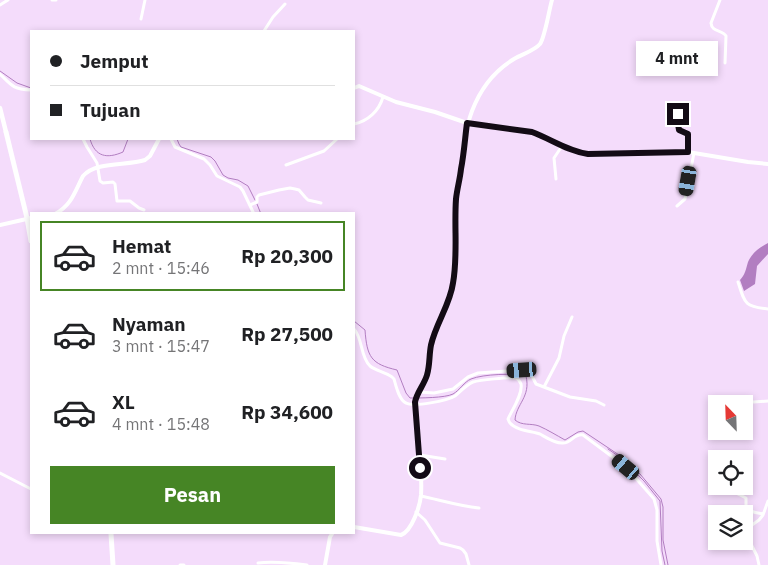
<!DOCTYPE html>
<html lang="id">
<meta charset="utf-8">
<style>
:root{--surface:#fff;--page:#f6f6f6;--text:#202124;--muted:#757577;--line:#e0e0e0;--accent:#468525}
body{margin:0;font-family:"IBM Plex Sans",sans-serif;background:var(--page);color:var(--text);height:100vh;display:flex;flex-direction:column;font-size:19px;white-space:nowrap}
*{box-sizing:border-box;margin:0}
p{font-size:16px;color:var(--muted)}
.icon{flex:none;width:28px;height:28px;fill:none;stroke:currentColor;stroke-width:2;stroke-linecap:round;stroke-linejoin:round}
.map{position:relative;flex:1;overflow:hidden}
.drawer{position:absolute;left:30px;top:212px;width:325px;height:322px;display:flex;flex-direction:column;background:var(--surface);border-radius:0px;box-shadow:0 2px 8px #0003}
.drawer>*{flex:none}
.hud{position:absolute;left:30px;top:30px;width:325px;height:110px;border-radius:0px;box-shadow:0 2px 8px #0003;display:grid;align-content:center;height:110px;padding:0 20px;background:var(--surface)}
.needle{width:32px;rotate:337deg}
.buttons{position:absolute;left:708px;top:395px;display:grid;gap:10px}
.buttons a{display:grid;place-items:center;width:45px;height:45px;border-radius:0px;background:var(--surface);box-shadow:0 2px 8px #0003;font-size:25px}
.end{position:absolute;width:22px;height:22px;margin:-11px;border:6px solid #130b15;background:#fff;box-shadow:0 0 0 2px #fff}
.from{border-radius:50%}
.bubble{position:absolute;height:35px;border-radius:0px;background:var(--surface);box-shadow:0 2px 8px #0003;font-size:16px;font-weight:700;line-height:35px;text-align:center}
.car{position:absolute;width:15px;height:30px;margin:-15px -8px;border-radius:6px;box-shadow:0 0 4px 1px #0007;background:linear-gradient(#222 24%,#8ab4d8 0 40%,#222 0 76%,#8ab4d8 0 86%,#222 0)}
.hud b{display:flex;align-items:center;gap:18px;height:48px;font-size:19px}
.hud b+b{border-top:1px solid var(--line)}
.hud i{width:12px;height:12px;background:var(--text)}
ul{padding:9px 0 0;list-style:none}
li{display:flex;align-items:center;gap:15px;height:70px;margin:0 10px 8px;padding:0 10px;border:2px solid transparent;border-radius:0px}
li div{flex:1}
li b{display:block;font-size:19px}
li em{font-style:normal;font-weight:700}
li.active{border-color:var(--accent)}
li>.icon{width:45px;height:45px;stroke-width:1.5}
.cta{display:flex;gap:10px;margin-top:auto;padding:10px 20px}
.cta a{flex:1;height:58px;border-radius:0px;background:var(--accent);color:#fff;font-size:20px;font-weight:700;line-height:58px;text-align:center}
.map>svg:first-child{display:block}
.water{fill:#b27ec1}
.lines{fill:none;stroke-linecap:round;stroke-linejoin:round}
.stream{stroke:#b27ec1;stroke-width:1}
.minor{stroke:#fff;stroke-width:3}
.tertiary{stroke:#fff;stroke-width:4}
.secondary{stroke:#fff;stroke-width:4.5}
.primary{stroke:#fff;stroke-width:5}
.route{stroke:#130b15;stroke-width:6}
</style>
<div class="map">
<svg width="768" height="565" viewBox="0 0 768 565">
<rect width="100%" height="100%" fill="#f4dcfb"/>
<path class="water" d="M768,243V254L757,266L755,284L744,291L740,280C745,275 746,269 748,262C752,253 759,248 768,243Z"/>
<g class="lines">
<path class="stream" d="M0,71L17,83L31,88
M90,139C95,157 107,159 123,152L128,139
M177,139L179,144L181,147L211,157L215,161L223,175L228,178L238,180L248,186L255,200
M257,204L261,214
M354,321L365,330C367,357 371,364 397,370L406,393L410,398C420,398 445,398 453,394C460,390 464,382 471,379C483,374 515,373 526,376C531,397 516,404 515,420C522,426 531,423 539,426C548,430 556,435 565,440L578,432L583,431L622,457L640,474L661,499L663,507V540L668,565
M608,449L621,458L644,481L660,501L662,551L665,565"/>
<path class="minor" d="M52,0H56
M720,0L711,23C712,33 722,29 726,36L725,63
M0,5L8,0
M141,19L145,0
M264,31L273,17L285,4
M0,74C12,86 13,89 31,90
M674,106C678,114 676,121 679,130L688,134V152
M354,124C368,121 379,111 383,97
M83,139L87,147L97,163L100,181L103,183L113,182L115,184L117,201H130L139,208L144,210
M171,139L175,147L204,159L210,165L217,176L240,187L243,191L254,214
M286,165L324,151L337,139
M556,179L554,158L562,146
M250,205L257,202V197L259,195L279,190L290,188L295,189L299,190L305,197L308,200L321,203
M677,206L685,199L694,153
M738,282C745,304 745,307 768,309
M354,329C363,339 360,356 370,366C376,371 385,372 392,377L394,379C396,386 399,400 406,403C414,407 447,401 455,396C461,391 466,385 473,382C480,380 509,377 516,378C518,379 520,381 521,384C523,394 512,410 508,419C509,421 509,422 510,423C517,431 531,431 540,434C547,438 554,443 562,443C571,444 574,433 583,435L626,467L654,499L657,510V541L661,565
M544,387L559,358L564,336L572,317
M419,392L434,393L453,389L468,377L478,373L522,370L530,372L536,384L570,397L596,401L604,405
M739,403L768,401
M420,455L445,459
M0,473L31,489
M735,486L738,494L746,498C746,500 746,503 746,506C747,512 758,513 763,514
M421,496C440,500 459,506 479,508
M416,512L425,520L440,543L460,548L463,550L466,554L469,565
M258,563C275,561 291,563 307,565
M180,565H184
M759,565L757,556L748,538L749,531L752,525L759,520L763,515L768,501"/>
<path class="tertiary" d="M354,88L359,86L396,102L435,112L467,123L532,132L578,152L596,154L688,152L748,162L768,164
M55,214C72,205 75,191 83,176C96,161 127,166 145,160L150,156L159,139
M0,225L31,218
M354,527L401,535C412,531 420,506 421,495C423,465 416,432 415,402C417,392 424,385 427,375C430,365 429,355 431,345C436,323 450,303 454,281C458,255 455,227 456,201C457,186 461,171 463,156C465,141 466,126 472,111C480,90 494,71 514,59C522,54 534,51 540,44C545,37 549,10 552,0
M325,565L330,537L332,534"/>
<path class="secondary" d="M0,108L6,132"/>
<path class="primary" d="M6,132L27,218L31,241
M111,534L113,565"/>
</g>
<g class="lines">
<path class="route" d="M420,468L415,402C417,392 424,385 427,375C430,365 429,355 431,345C436,323 450,305 453,283C458,256 454,227 456,199C457,189 460,179 461,169C464,154 465,138 467,123L532,132C551,139 567,151 588,154L688,152V134L679,130L678,124V114"/>
</g>
</svg>
<div class="buttons">
<a><svg class="needle" viewBox="-14 -14 28 28"><path d="M0-13l5 13h-10z" fill="#e53935"/><path d="M0 13l5-13h-10z" fill="#757577"/></svg></a>
<a><svg class="icon" aria-label="locate" viewBox="0 0 24 24"><circle cx="12" cy="12" r="6"/><path d="M12 2v4M12 18v4M2 12h4M18 12h4"/></svg></a>
<a><svg class="icon" aria-label="layers" viewBox="0 0 24 24"><path d="M12 4l9 5-9 5-9-5zM3 14l9 5 9-5"/></svg></a>
</div>
<i class="end from" style="left:420px;top:468px"></i>
<i class="end" style="left:678px;top:114px"></i>
<div class="bubble" style="left:636px;top:41px;width:82px">4 mnt</div>
<i class="car" style="left:688px;top:181px;rotate:190deg"></i>
<i class="car" style="left:522px;top:370px;rotate:266deg"></i>
<i class="car" style="left:626px;top:467px;rotate:310deg"></i>
<div class="hud">
<b><i class="from"></i>Jemput</b>
<b><i></i>Tujuan</b>
</div>
<section class="drawer">
<ul>
<li class="active"><svg class="icon" aria-label="car" viewBox="0 0 24 24"><path d="M5 17H2v-5l4-1 3-4h7l3 4 3 1v5h-3M9 17h6M6 11h13"/><circle cx="7" cy="17" r="2"/><circle cx="17" cy="17" r="2"/></svg><div><b>Hemat</b><p>2 mnt · 15:46</p></div><em>Rp 20,300</em></li>
<li><svg class="icon" aria-label="car" viewBox="0 0 24 24"><path d="M5 17H2v-5l4-1 3-4h7l3 4 3 1v5h-3M9 17h6M6 11h13"/><circle cx="7" cy="17" r="2"/><circle cx="17" cy="17" r="2"/></svg><div><b>Nyaman</b><p>3 mnt · 15:47</p></div><em>Rp 27,500</em></li>
<li><svg class="icon" aria-label="car" viewBox="0 0 24 24"><path d="M5 17H2v-5l4-1 3-4h7l3 4 3 1v5h-3M9 17h6M6 11h13"/><circle cx="7" cy="17" r="2"/><circle cx="17" cy="17" r="2"/></svg><div><b>XL</b><p>4 mnt · 15:48</p></div><em>Rp 34,600</em></li>
</ul>
<div class="cta"><a>Pesan</a></div>
</section>
</div>
